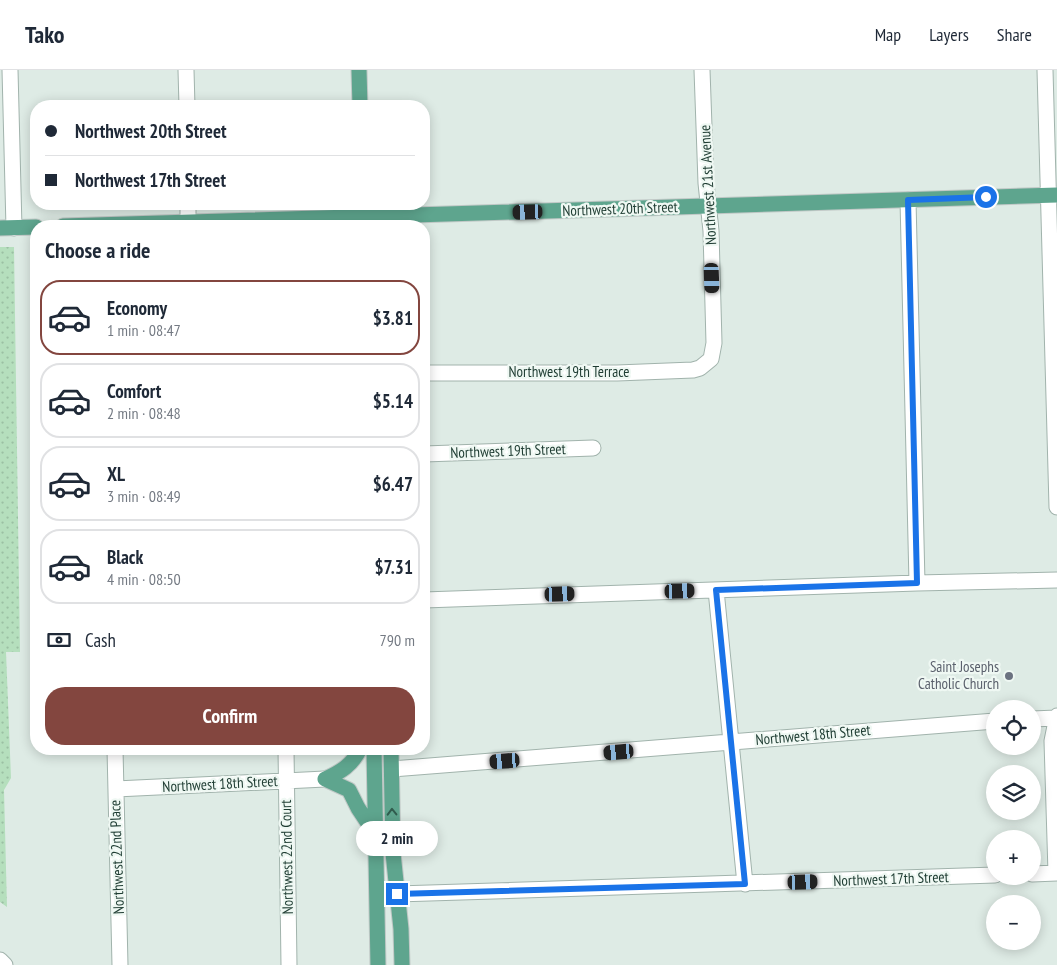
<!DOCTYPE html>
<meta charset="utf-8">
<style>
:root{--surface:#fff;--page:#f2f2f3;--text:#1f2937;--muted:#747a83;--line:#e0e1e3;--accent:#83463f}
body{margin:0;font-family:"PT Sans Narrow",sans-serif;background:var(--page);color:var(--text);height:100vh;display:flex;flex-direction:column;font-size:19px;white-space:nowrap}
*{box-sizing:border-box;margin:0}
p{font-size:16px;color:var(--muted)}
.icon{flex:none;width:28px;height:28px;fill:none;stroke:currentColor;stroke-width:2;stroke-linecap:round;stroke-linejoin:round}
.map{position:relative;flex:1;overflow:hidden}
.drawer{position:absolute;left:30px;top:150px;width:400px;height:535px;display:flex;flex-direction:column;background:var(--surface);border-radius:20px;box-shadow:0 2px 12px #0003}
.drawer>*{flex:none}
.top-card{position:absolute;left:30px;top:30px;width:400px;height:110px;border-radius:20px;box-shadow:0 2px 12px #0003;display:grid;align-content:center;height:110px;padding:0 15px;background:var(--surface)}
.controls{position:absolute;left:986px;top:630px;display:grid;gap:10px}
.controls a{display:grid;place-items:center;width:55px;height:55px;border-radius:50%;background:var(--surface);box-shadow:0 2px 12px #0003;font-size:25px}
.end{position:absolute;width:22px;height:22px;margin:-11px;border:6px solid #1a73e8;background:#fff;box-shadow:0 0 0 2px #fff}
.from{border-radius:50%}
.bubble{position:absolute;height:35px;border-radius:18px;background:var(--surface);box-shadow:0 2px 12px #0003;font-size:16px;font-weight:800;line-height:35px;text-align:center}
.car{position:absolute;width:15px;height:30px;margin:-15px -8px;border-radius:6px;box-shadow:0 0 4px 1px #0007;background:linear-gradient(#222 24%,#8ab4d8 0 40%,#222 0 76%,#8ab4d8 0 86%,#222 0)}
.top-card b{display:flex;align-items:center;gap:18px;height:48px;font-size:19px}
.top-card b+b{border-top:1px solid var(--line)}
.top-card i{width:12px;height:12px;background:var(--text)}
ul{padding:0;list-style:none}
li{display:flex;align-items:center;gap:15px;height:75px;margin:0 10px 8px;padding:0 5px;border:2px solid var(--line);border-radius:20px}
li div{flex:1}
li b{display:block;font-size:19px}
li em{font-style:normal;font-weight:800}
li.current{border-color:var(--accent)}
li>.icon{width:45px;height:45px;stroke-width:1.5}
h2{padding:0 15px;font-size:22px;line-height:60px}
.pay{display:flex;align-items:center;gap:12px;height:55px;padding:0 15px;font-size:19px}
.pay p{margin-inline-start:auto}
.primary-button{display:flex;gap:10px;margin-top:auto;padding:10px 15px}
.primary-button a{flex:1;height:58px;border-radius:20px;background:var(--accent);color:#fff;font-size:20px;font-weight:800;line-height:58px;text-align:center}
header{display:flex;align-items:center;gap:30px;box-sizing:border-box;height:70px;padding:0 25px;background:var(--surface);border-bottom:1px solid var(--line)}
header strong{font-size:24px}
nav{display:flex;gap:28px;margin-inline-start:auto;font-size:18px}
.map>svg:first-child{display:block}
.park{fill:url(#park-dots)}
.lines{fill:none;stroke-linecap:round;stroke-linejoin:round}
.minor-casing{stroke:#a1b3ac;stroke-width:17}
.major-casing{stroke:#c0c8c6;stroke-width:17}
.minor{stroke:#fff;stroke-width:15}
.major{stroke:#5ea58e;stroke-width:15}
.oneway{stroke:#315c4e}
.route{stroke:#1a73e8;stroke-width:6}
.worship-dot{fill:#6b7280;stroke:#eff8f3;stroke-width:2}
.labels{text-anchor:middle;stroke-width:4.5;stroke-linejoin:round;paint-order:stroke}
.street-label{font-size:15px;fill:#1e3c32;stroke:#eff8f3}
.worship-label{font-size:15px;fill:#5b616d;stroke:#eff8f3;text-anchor:end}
</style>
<header>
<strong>Tako</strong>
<nav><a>Map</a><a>Layers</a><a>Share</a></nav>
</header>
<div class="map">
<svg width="1057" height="895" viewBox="0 0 1057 895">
<defs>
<pattern id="park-dots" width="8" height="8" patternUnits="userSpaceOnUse" patternTransform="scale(1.25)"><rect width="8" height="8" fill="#b5dfbd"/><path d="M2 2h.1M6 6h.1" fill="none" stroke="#9bc0a3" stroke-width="1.8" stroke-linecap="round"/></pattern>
</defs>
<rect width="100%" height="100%" fill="#deebe5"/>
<path class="park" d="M0,177H14L20,582H6L11,708L4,720L7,837L0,832Z"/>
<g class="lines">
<g class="minor-casing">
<path id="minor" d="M10,0L14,158
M186,0L187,36
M1045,0L1057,437
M908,130L917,513
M188,134V152
M424,303H617L693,300L700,298L711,289L714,273L711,161L706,113L702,0
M424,384L593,378
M716,520L745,814
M424,530L917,513L1057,510
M1032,649L1057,648
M115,679L120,895
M286,679L289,895
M392,699L995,651
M116,719L325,709
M1056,803L1052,671L1057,646
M1032,804L1057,803
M397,824L995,805
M0,890L5,895"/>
</g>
<g class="major-casing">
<path id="major" d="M359,0L360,36
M63,156L1057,125
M0,158L36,157
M374,679L378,895
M391,679L393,783L401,859L402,895
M325,709L349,720L358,738L376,765
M325,709C341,702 352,695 360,679"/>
</g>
<use href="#minor" class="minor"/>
<use href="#major" class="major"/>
</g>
<defs><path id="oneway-chevron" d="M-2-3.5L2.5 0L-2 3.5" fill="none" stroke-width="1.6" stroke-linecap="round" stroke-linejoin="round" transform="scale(1.25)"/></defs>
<use class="oneway" href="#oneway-chevron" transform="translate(392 742) rotate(-91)"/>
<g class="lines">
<path class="route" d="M397,824L745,814L716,520L917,513L908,130L986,127"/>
</g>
<circle class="worship-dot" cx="1009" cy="606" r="5"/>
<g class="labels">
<g class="street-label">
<text transform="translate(708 115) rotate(-93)" y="5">Northwest 21st Avenue</text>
<text transform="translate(620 139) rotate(-2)" y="5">Northwest 20th Street</text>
<text x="569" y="307">Northwest 19th Terrace</text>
<text transform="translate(508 381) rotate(-2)" y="5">Northwest 19th Street</text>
<text transform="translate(813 665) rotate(-5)" y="5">Northwest 18th Street</text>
<text transform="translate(220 714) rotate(-3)" y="5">Northwest 18th Street</text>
<text transform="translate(117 787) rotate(-92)" y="5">Northwest 22nd Place</text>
<text transform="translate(287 787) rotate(-91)" y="5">Northwest 22nd Court</text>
<text transform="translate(891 809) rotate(-2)" y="5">Northwest 17th Street</text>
</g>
<g class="worship-label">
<text x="999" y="602">Saint Josephs<tspan x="999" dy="17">Catholic Church</tspan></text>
</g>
</g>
</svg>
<div class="controls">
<a><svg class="icon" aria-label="locate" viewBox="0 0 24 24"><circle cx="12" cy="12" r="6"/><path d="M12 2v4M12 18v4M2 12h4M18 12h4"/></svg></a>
<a><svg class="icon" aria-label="layers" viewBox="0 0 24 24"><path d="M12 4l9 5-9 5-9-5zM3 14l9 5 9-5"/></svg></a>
<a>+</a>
<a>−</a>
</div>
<i class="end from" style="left:986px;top:127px"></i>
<i class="end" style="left:397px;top:824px"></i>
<div class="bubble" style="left:356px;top:751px;width:82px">2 min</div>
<i class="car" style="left:528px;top:142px;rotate:268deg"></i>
<i class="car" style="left:712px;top:208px;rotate:178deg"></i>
<i class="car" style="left:680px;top:521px;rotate:88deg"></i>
<i class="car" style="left:560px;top:524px;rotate:88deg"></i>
<i class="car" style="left:619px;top:682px;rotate:265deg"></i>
<i class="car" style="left:505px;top:691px;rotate:266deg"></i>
<i class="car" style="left:803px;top:812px;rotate:88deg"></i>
<div class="top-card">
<b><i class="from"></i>Northwest 20th Street</b>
<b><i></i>Northwest 17th Street</b>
</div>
<section class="drawer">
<h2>Choose a ride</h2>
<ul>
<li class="current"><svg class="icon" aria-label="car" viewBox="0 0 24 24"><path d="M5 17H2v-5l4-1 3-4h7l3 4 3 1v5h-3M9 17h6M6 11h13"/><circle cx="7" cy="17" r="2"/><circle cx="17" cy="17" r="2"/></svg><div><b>Economy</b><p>1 min · 08:47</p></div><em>$3.81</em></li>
<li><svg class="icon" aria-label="car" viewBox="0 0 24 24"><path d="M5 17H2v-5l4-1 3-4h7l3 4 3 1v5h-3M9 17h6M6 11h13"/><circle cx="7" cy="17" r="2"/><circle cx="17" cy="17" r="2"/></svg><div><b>Comfort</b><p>2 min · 08:48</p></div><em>$5.14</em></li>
<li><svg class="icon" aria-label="car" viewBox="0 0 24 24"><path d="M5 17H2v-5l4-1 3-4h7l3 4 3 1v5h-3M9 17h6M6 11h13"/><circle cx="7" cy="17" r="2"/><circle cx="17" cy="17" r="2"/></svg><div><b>XL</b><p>3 min · 08:49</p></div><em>$6.47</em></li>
<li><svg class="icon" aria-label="car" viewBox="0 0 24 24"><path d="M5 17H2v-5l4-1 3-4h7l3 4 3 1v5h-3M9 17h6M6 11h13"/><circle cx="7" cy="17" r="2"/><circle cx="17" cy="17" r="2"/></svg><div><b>Black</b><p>4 min · 08:50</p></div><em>$7.31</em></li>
</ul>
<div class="pay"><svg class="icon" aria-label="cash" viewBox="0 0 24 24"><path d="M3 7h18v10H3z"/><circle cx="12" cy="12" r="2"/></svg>Cash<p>790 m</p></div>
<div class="primary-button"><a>Confirm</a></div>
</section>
</div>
